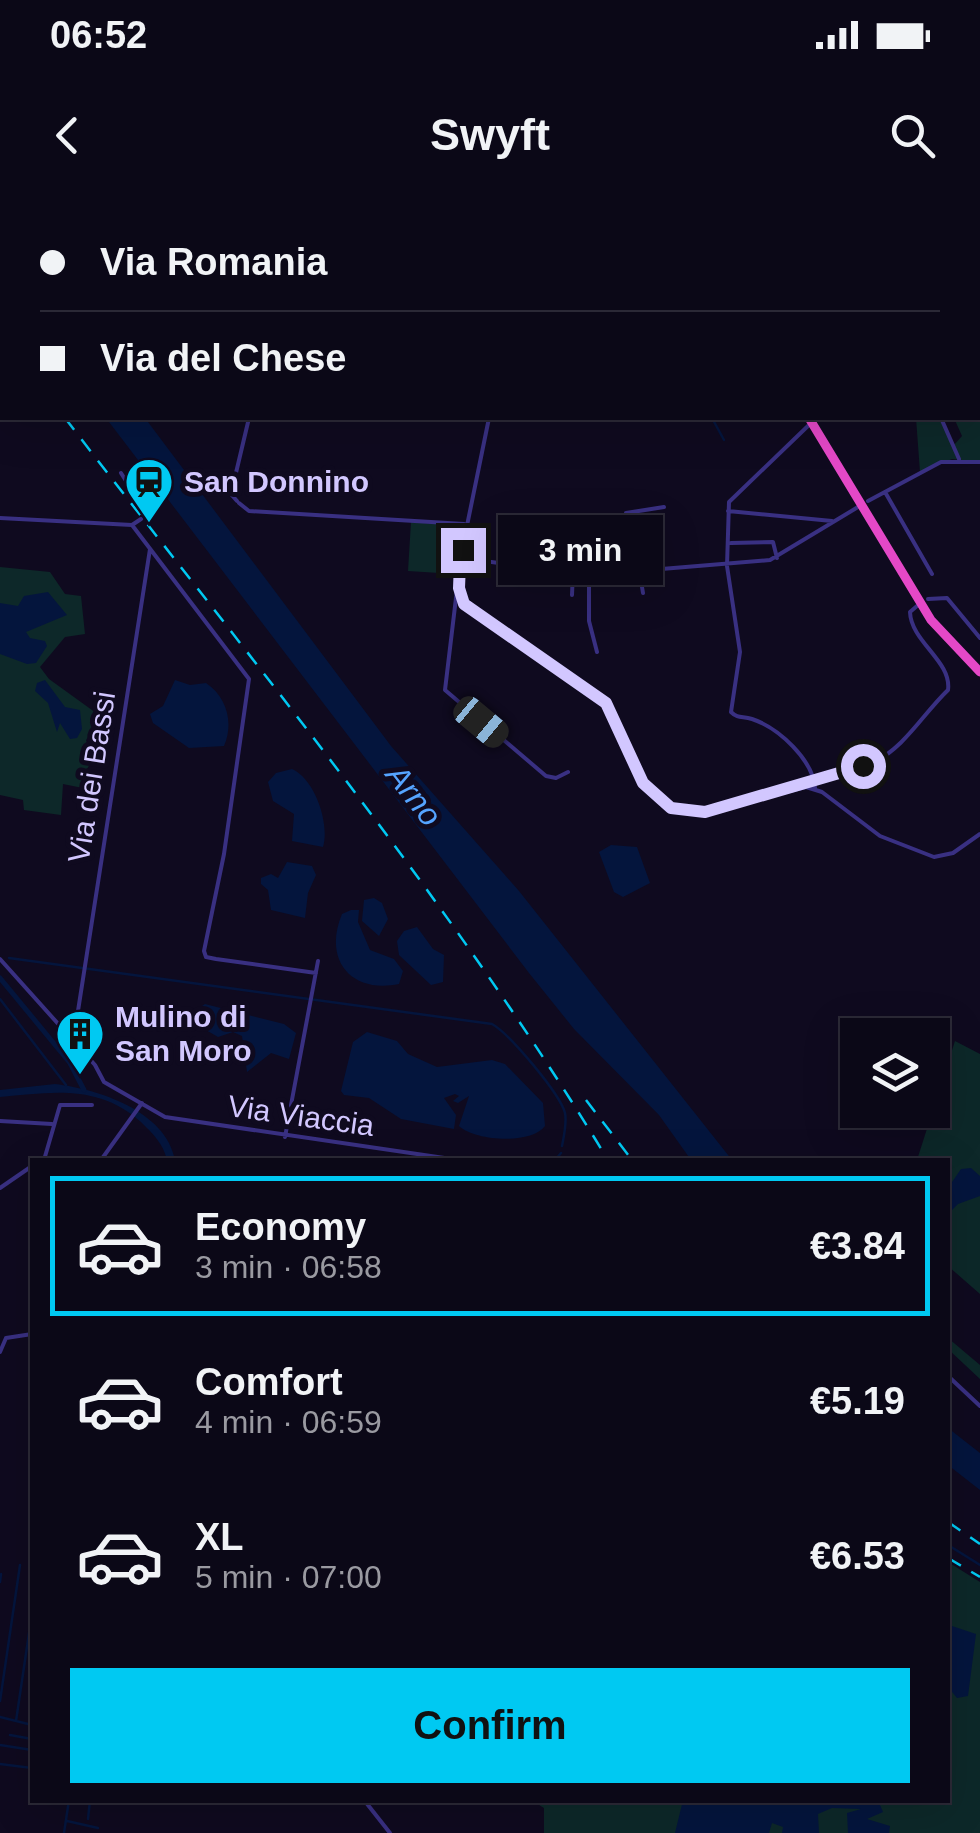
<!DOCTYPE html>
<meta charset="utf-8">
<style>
:root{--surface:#0b0817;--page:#191624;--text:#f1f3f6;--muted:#9a9aa1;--line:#2b2936;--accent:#00c9f2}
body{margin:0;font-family:Arial,sans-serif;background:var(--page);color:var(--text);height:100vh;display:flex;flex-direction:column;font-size:38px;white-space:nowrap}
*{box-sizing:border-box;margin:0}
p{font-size:32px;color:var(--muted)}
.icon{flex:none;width:55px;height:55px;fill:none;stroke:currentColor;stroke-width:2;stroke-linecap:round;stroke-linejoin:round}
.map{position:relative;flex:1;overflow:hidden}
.drawer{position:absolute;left:30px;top:958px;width:920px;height:645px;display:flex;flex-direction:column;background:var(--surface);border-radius:0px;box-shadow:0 10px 40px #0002,0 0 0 2px var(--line)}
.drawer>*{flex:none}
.hud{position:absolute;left:0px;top:0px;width:980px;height:220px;box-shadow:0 10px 40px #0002,0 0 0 2px var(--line);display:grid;align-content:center;height:220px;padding:0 40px;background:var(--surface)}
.buttons{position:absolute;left:840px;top:818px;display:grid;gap:20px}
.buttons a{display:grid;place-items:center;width:110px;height:110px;border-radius:0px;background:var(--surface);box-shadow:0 10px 40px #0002,0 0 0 2px var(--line);font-size:50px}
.end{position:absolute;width:45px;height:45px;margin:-22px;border:12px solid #d2c7ff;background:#111;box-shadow:0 0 0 5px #111}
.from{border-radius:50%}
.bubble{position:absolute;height:70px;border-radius:0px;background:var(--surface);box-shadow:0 10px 40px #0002,0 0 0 2px var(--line);font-size:32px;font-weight:700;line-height:70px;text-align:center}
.car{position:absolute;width:30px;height:60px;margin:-30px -15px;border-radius:12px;box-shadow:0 0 8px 2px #0007;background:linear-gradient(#222 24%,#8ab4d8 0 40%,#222 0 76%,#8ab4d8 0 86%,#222 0)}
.hud b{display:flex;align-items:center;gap:35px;height:95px;font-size:38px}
.hud b+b{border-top:2px solid var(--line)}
.hud i{width:25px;height:25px;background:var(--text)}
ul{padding:18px 0 0;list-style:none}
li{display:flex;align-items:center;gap:30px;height:140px;margin:0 20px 15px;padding:0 20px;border:5px solid transparent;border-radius:0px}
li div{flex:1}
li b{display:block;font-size:38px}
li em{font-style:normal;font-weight:700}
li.current{border-color:var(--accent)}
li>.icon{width:90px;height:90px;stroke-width:1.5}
.button{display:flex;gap:20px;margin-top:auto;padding:20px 40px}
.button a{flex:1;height:115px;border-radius:0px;background:var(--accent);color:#111;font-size:40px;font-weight:700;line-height:115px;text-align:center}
.status{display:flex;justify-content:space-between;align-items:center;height:70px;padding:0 50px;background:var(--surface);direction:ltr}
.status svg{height:28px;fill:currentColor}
header{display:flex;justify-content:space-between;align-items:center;height:130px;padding:0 40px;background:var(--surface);font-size:45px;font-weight:700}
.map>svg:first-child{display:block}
.green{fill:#0d2829}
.water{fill:#04153d}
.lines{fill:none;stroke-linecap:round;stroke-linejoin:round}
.stream{stroke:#04153d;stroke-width:2.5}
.canal{stroke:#04153d;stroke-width:5}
.minor{stroke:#393082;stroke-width:4}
.trunk{stroke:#e448c7;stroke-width:9}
.rail{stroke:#00c9f2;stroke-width:2.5;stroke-dasharray:15 12;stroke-linecap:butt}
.route{stroke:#d2c7ff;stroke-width:12}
.labels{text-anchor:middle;stroke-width:10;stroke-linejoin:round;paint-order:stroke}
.poi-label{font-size:30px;font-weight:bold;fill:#d2c7ff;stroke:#0f0a1f;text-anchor:start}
.street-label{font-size:30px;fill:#d2c7ff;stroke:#0f0a1f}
.water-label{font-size:32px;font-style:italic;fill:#55a4ff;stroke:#0f0a1f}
</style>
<div class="status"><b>06:52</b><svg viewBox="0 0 49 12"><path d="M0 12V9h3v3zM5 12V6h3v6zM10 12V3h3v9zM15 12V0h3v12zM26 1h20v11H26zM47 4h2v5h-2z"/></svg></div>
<header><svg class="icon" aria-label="back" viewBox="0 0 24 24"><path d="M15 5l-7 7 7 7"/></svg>Swyft<svg class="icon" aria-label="search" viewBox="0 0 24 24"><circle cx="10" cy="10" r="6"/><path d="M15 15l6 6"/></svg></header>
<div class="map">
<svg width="980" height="1633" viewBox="0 0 980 1633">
<rect width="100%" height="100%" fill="#0f0a1f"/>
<path class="green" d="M980,52V262L952,259L920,272L916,218H941L954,245L962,236L954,218H978Z
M411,322L459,326L455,374L408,371Z
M0,367L50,372L65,394L81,396L85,434L65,437L40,467L49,479L103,518L86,540L92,561L85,572L96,585L93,590L63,584L61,615L24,610L23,600L0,595Z
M955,841L980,854V1094L948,1066V960H917Z
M948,1138L980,1165V1179L948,1149Z
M948,1362L980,1382V1633H544V1608L531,1600H948Z"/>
<path class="water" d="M106,218H145L391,546L519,691L732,960H691L659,915L574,829L529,773Z
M48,392L67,415L26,432L30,438L45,441L47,446L36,463L27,464L0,454V403L18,406L24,396Z
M45,480L65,507L80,510L82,529L77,538L70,539L60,523L57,532L48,503L35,491L37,483Z
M175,480L190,485L206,483C227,497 234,523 224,546L189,548L153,523L150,514L163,506Z
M292,569C315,579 330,624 323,647L292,641L294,614L273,601L268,582L276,573Z
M611,645L637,647L650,683L623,697L614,692L599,652Z
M287,662L312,666L316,675L308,693L305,718L271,710L268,690L261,684V678L271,674L278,678Z
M374,698L382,703L388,719L379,736L362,721L364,700Z
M351,710H359L358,722L370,750L394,759L403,771L399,784C350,794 323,759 342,714Z
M417,727L433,749L444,755L443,782L431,785L399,755L397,741L404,731Z
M205,804L284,824L296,833L289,859L271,853L247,872L242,836L233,832L218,837L199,826L196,810Z
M367,832L397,841L408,854L437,867L492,860L505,864L543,903L545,926C531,945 475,941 459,926L469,896L458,903L453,901L459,896L455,894L444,898L456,915L454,929L401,919L369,898L344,895L341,891L353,842Z
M55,884C98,889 166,911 175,960H167C163,943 153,934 141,922C99,884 52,892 0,897V890Z
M971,968L980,976V996L958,1004L948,1014V988L961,969Z
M948,1228L980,1253V1290L948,1265Z
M952,1426L976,1434L968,1496L957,1498L948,1487V1439Z
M683,1600C712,1600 741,1605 769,1605L771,1600H878L883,1612L867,1619L890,1626L889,1633H848L847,1613L861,1609L832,1608L818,1614L819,1633H782L783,1627L772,1623L769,1633H675Z"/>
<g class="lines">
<path class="stream" d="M740,2V0
M712,218L724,240
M9,758L492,824C510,834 560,894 565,913C567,923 564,936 562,946
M0,799L66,885
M556,959L561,953
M948,1345L980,1365
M0,1382L1,1374
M0,1501L20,1365
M0,1517L32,1525
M16,1521L32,1413
M31,1523L32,1511
M10,1535L32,1539
M0,1545L32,1550
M0,1564L32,1568
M88,1619L90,1600
M67,1621L98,1628
M64,1633L69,1600"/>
<path class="canal" d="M0,778L70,863L84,890"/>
<path class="minor" d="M221,0L225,2
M405,0L406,2
M713,0L715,2
M717,0L719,2
M846,0L847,2
M313,2L315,0
M436,2V0
M486,2V0
M493,2V0
M510,2L511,0
M553,2V0
M978,53L980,52
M941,218L959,259
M817,219L819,218
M810,224L729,302L727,366L740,452L731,512C738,519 742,516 752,519C779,528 813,560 815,588
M121,273L147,314
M885,292L932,374
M237,301L224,286L235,277L249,218
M868,301L941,262H980
M239,303L249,311L464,324
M728,311L832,321
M0,318L132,325
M132,325L249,479L224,654L204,751L206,757L216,759L316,773
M132,325L141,319
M462,338L479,356
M731,343L773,342L777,358
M461,355L489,218
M461,356L445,490L546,576L556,578L568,572
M469,359L589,375L770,360L858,307
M639,369L643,393
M632,370L626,313L664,307
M586,374L589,336
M589,375V421L597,452
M458,381L461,397L470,410L606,503L643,583L663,604L705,612L806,587L822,592L880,636L934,657L953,653L980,634
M572,395L573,371
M928,399L947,398L980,438
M806,587C818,568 853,572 873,563C906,546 922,515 948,490C952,461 911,442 910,412L917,406
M0,759L95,865L104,882L165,917L458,960
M73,843L150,349
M0,921L52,924
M285,937L318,761
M44,960L60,905H92
M101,960L142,903
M0,988L32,966
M6,1138L32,1134
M0,1152L6,1138
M948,1176L980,1206
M364,1600L390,1633"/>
<path class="trunk" d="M689,0L691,2
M809,218L931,420L980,472"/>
<path class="rail" d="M0,125L2,129
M65,218C251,460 449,698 608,960
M586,900L632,960
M948,1322L980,1344
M948,1358L980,1377"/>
</g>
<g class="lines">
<path class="route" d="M463,350L461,356L467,359L460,363L459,388L464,404L606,503L643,583L671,608L705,612L863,566"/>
</g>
<defs>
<g id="station-pin" transform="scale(2.5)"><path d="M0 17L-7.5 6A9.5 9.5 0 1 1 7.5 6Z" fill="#00c9f2" stroke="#0f0a1f"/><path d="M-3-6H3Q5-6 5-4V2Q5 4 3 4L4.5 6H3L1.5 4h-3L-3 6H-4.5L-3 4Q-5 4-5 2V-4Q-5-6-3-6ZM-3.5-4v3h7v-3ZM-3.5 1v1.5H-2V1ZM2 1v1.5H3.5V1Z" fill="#111"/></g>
<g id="building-pin" transform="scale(2.5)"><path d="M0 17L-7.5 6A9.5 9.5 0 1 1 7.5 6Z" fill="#00c9f2" stroke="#0f0a1f"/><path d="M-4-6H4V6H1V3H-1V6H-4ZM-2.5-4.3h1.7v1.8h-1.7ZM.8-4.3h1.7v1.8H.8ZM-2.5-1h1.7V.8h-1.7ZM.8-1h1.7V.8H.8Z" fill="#111"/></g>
</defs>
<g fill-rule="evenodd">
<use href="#station-pin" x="149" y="282"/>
<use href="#building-pin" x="80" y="834"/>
</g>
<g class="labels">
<g class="poi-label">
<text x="184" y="292">San Donnino</text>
<text x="115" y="827">Mulino di<tspan x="115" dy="34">San Moro</tspan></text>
</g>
<g class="street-label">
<text transform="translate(92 577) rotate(-81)" y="10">Via dei Bassi</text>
<text transform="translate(301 916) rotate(8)" y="10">Via Viaccia</text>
</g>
<g class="water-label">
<text transform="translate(414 595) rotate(52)" y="11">Arno</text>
</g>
</g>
</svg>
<div class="buttons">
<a><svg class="icon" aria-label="layers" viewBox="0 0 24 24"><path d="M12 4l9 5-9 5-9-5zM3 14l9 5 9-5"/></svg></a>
</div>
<i class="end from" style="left:863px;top:566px"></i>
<i class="end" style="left:463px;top:350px"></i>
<div class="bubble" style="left:498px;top:315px;width:165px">3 min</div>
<i class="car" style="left:481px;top:522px;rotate:130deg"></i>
<div class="hud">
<b><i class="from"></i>Via Romania</b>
<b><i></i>Via del Chese</b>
</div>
<section class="drawer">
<ul>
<li class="current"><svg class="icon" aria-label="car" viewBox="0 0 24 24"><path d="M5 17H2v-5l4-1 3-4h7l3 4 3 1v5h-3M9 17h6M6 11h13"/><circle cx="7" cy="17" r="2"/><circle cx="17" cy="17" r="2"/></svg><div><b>Economy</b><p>3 min · 06:58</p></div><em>€3.84</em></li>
<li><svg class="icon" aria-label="car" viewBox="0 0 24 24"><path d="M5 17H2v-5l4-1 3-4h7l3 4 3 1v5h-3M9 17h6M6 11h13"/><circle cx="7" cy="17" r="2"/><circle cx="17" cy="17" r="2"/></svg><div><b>Comfort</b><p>4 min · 06:59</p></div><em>€5.19</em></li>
<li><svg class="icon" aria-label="car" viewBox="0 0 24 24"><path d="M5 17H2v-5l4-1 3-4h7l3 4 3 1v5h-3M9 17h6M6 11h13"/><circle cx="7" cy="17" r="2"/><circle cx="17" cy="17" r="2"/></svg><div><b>XL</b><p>5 min · 07:00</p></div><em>€6.53</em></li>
</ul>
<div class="button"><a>Confirm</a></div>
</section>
</div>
